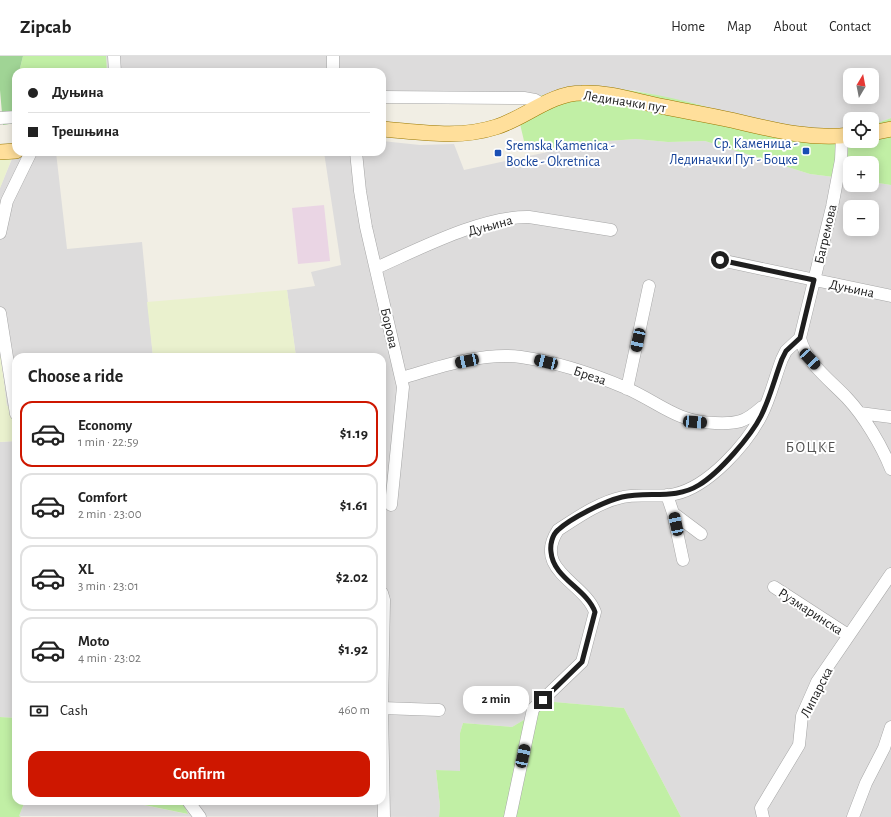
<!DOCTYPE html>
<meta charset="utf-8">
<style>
:root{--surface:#fff;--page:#f2f2f2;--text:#222;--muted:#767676;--line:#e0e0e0;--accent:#ce1700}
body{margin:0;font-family:"Alegreya Sans",sans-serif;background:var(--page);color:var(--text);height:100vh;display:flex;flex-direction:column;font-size:15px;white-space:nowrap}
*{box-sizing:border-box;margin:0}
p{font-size:13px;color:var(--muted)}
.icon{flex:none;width:22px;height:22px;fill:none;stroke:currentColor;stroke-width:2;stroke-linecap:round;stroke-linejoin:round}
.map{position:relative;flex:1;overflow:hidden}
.details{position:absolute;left:12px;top:297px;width:374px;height:452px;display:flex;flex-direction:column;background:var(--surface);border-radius:12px;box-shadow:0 2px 10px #0003}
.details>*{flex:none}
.hud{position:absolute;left:12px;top:12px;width:374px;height:88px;border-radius:12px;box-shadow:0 2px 10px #0003;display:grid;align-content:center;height:88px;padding:0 16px;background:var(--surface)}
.needle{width:26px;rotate:10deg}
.tools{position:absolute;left:843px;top:12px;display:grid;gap:8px}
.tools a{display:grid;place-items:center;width:36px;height:36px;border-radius:8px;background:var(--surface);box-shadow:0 2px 10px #0003;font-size:20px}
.end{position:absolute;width:18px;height:18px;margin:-9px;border:5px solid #1f1f1f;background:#fff;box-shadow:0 0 0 2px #fff}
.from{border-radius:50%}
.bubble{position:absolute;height:28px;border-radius:12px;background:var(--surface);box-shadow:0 2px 10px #0003;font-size:13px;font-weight:600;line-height:28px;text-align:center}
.car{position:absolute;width:12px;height:24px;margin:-12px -6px;border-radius:5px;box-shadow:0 0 3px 1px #0007;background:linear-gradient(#222 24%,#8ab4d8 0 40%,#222 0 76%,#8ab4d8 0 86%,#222 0)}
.hud b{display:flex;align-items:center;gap:14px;height:38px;font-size:15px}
.hud b+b{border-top:1px solid var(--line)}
.hud i{width:10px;height:10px;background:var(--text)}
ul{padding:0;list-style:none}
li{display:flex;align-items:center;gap:12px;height:66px;margin:0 8px 6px;padding:0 8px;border:2px solid var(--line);border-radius:12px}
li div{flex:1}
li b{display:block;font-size:15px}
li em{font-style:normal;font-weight:600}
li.current{border-color:var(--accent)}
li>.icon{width:36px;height:36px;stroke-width:1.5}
h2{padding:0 16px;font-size:18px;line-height:48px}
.pay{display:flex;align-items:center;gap:10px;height:44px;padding:0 16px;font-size:15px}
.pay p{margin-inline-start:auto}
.action{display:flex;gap:8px;margin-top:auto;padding:8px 16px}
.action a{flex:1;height:46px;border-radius:12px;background:var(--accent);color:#fff;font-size:16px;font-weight:600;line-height:46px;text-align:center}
header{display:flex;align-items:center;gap:24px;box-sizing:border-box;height:56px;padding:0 20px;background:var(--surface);border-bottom:1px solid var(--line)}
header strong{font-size:19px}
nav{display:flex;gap:22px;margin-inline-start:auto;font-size:14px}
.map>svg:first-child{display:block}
.residential{fill:#dddcdc;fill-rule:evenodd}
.industrial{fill:#ead5e4}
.farmland{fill:#eaf1ce}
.grass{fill:#c1efa5}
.forest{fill:#a0d495}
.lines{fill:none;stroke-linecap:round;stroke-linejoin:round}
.minor-casing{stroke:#a6a6a6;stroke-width:13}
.major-casing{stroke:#9a7800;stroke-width:16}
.minor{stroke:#fff;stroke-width:12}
.major{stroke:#ffdf9b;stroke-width:15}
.route{stroke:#1f1f1f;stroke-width:5}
.transit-dot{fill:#1a4fb4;stroke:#fff;stroke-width:1.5}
.labels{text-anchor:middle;stroke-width:4;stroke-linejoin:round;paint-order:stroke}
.street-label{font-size:14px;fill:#1f1f1f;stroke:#fff}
.transit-label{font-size:14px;fill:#164399;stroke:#fff;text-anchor:end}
.neighbourhood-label{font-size:15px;letter-spacing:1px;fill:#525252;stroke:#fff}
</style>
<header>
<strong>Zipcab</strong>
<nav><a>Home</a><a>Map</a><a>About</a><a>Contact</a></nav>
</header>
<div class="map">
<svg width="891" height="761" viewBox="0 0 891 761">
<rect width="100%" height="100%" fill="#f1eee4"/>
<path class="residential" d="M106,0H891V62L872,69V63H850V73L824,77L778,72L712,52L633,34L539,40L382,45V16H107ZM850,19H872V41H850Z
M636,83L668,86L705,85L810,118L850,123V129H872V126L891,129V761H681L624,652L554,646L512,671L463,667L460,677L461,716L436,714L440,750L439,761L19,760L25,745H124L187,758L182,745H382V301H296L287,234L315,230L311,216L341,209L324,96H382V85L420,89L454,88L464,114L594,86ZM850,151H872V173H850Z
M16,93V96H56L67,193L142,186L153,301H16V349L7,350L0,295V132Z
M16,385V662L0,661V386Z"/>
<path class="industrial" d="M324,149L330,205L298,208L292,152Z"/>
<path class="farmland" d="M12,102L0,132V103Z
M287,234L296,301H153L147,246Z
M0,295L7,350L16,349V385L0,386Z"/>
<path class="grass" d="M23,0H106L107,16H19Z
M600,31C638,34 676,42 714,53C765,67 818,85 872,85V69L891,62V129L872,126V107H850V123L810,118L705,85L668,86L636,83L594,86L546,96L525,89L520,68L539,40Z
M554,646L624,652L681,761H439L440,750L436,714L460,715V677L463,667L512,671Z
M0,661L16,662V745H25L19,760L21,761H0Z
M124,745H182L188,758L125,745Z"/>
<path class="forest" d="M0,0H23L19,16H16V67L3,69L0,34Z"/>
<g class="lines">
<g class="minor-casing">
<path id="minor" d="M114,0L115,16
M333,0V16
M382,41L524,42L535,44L544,49
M0,62L16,61
M842,80L841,104L832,151L800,282C806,307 830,324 847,342C864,360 882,390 891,413
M356,96L360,135L366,171L403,331L391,449
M0,177L7,145L31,96
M720,204L891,240
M376,212C419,193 482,160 529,161L611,174
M0,257L16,358
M402,322C439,311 482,296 521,301C557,306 593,318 626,332C660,347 676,366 715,367C738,368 745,366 762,351
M627,333L649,230
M860,357L891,361
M667,439L673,457L701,478
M673,457L683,504
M774,531L848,579
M382,537L384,544L382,652L384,761
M382,652L439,654
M188,745L200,761
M510,761L533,653L582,606L595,556C584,526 532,514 558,474C578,461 599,446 623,441C640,437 658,442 675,438C708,431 746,389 761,360C770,343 775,321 782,303L786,295L800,282
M763,761L761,752L799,689L802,660L817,626L891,518
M853,761L866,727L884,692L891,671"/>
</g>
<g class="major-casing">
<path id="major" d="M382,73C420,76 459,83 496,71C525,62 551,37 582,37C605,36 629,43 651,48C677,54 704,58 731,64C770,73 809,84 850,79
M872,77L891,73
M0,96L16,95"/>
</g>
<use href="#minor" class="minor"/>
<use href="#major" class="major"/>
</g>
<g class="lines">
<path class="route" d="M543,644L582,606L595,556C587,533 553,522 551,496C550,489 552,479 558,474C571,462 605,445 622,441C648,435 675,444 699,429C719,417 751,380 761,360C770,342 775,321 782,303L786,295L800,282L814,224L720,204"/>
</g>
<g class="transit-dot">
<rect x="802" y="91" width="8" height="8" rx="2"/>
<rect x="494" y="93" width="8" height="8" rx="2"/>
</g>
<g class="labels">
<g class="street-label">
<text transform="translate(625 45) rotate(9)" y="5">Лединачки пут</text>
<text transform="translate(490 169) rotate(-15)" y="5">Дуњина</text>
<text transform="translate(825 178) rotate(-77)" y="5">Багремова</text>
<text transform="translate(852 232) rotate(12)" y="5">Дуњина</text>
<text transform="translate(390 272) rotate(77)" y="5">Борова</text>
<text transform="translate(590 319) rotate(19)" y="5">Бреза</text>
<text transform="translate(811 555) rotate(33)" y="5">Рузмаринска</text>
<text transform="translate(816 636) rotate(-63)" y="5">Липарска</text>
</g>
<g class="transit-label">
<text x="798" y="92">Ср. Каменица -<tspan x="798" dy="16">Лединачки Пут - Боцке</tspan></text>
<text x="506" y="94" text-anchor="start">Sremska Kamenica -<tspan x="506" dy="16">Bocke - Okretnica</tspan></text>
</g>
<g class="neighbourhood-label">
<text x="811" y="396">БОЦКЕ</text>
</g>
</g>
</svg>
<div class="tools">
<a><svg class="needle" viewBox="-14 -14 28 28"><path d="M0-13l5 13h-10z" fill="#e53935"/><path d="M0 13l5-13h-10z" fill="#767676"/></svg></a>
<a><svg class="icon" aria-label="locate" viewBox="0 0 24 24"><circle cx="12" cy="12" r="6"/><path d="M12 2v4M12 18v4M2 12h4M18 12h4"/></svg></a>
<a>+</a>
<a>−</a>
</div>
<i class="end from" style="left:720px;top:204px"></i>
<i class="end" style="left:543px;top:644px"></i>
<div class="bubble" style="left:463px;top:630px;width:66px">2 min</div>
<i class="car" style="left:638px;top:284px;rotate:192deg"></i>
<i class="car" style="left:810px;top:303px;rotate:137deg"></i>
<i class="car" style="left:467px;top:305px;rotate:258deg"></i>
<i class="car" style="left:546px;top:306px;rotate:284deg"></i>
<i class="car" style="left:695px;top:366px;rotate:94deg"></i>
<i class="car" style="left:676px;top:468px;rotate:348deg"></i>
<i class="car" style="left:523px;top:700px;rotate:12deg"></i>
<div class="hud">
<b><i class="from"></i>Дуњина</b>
<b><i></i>Трешњина</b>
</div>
<section class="details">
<h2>Choose a ride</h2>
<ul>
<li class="current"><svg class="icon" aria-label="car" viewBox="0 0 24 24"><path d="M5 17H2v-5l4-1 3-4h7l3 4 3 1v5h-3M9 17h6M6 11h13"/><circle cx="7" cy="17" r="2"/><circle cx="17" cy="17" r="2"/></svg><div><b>Economy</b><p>1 min · 22:59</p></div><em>$1.19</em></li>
<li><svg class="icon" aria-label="car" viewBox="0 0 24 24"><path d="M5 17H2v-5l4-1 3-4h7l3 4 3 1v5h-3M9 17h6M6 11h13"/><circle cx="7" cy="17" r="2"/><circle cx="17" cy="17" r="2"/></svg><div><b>Comfort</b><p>2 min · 23:00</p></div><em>$1.61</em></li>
<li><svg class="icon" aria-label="car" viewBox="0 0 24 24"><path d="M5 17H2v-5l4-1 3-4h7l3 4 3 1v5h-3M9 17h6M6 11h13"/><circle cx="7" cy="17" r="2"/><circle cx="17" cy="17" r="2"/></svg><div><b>XL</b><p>3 min · 23:01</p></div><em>$2.02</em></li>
<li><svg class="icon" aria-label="car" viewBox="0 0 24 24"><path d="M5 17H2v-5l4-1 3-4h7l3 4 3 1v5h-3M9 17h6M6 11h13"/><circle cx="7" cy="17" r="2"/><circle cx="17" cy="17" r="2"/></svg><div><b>Moto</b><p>4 min · 23:02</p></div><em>$1.92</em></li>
</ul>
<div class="pay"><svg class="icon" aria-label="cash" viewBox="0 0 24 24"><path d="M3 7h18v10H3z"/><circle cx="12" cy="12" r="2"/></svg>Cash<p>460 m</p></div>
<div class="action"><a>Confirm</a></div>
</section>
</div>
